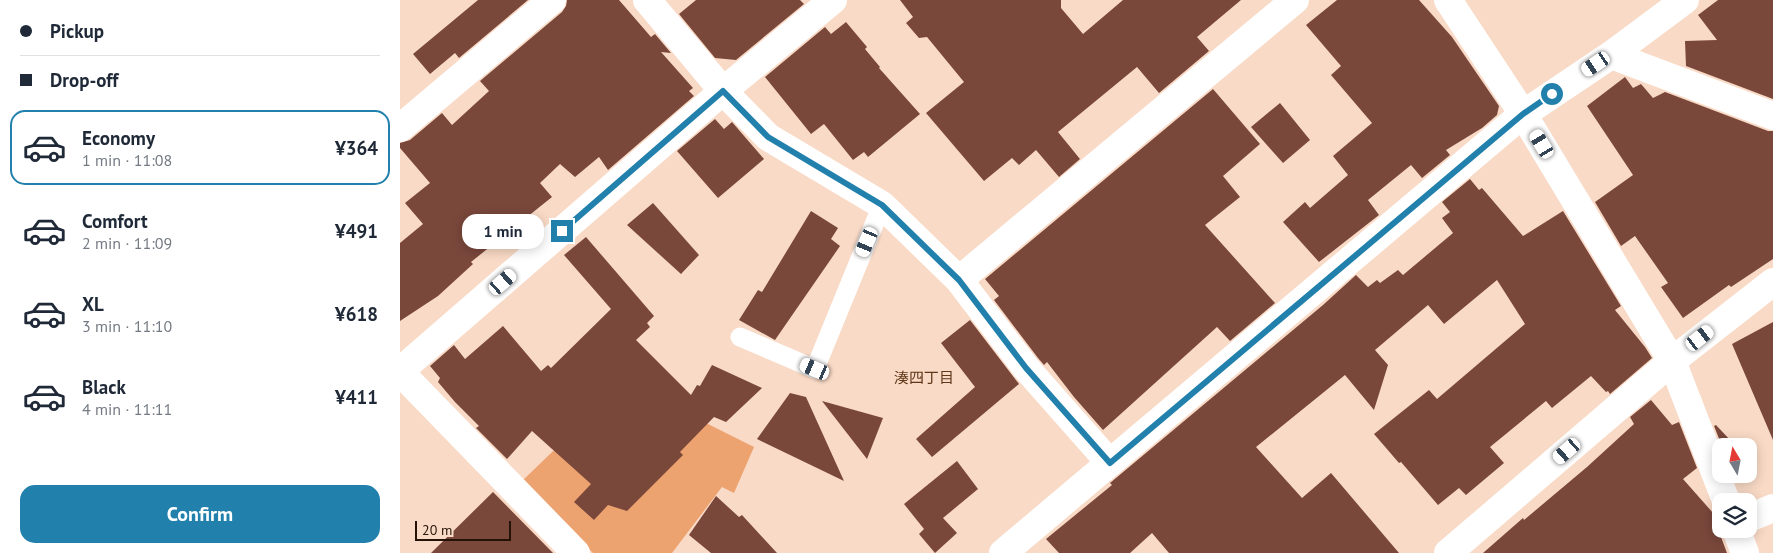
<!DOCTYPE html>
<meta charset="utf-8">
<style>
:root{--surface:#fff;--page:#f2f2f3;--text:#1f2937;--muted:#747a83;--line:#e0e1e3;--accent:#2280ac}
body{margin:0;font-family:"PT Sans","Noto Sans JP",sans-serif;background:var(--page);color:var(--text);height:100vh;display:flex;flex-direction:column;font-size:19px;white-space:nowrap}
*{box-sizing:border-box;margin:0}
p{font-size:16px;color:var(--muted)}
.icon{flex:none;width:28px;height:28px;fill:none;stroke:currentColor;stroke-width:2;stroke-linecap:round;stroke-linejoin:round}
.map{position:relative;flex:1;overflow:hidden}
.sheet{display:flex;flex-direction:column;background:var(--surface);width:400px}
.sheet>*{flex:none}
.hud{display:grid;align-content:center;height:110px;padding:0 20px;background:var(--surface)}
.needle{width:32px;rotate:350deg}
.buttons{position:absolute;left:1312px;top:438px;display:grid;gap:10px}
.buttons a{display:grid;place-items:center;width:45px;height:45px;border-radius:10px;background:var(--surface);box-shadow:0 2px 12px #0003;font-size:25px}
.scale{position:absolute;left:15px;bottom:12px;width:96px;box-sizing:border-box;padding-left:5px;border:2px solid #241206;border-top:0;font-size:14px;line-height:18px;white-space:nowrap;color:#241206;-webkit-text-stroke:4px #f9dac6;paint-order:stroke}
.end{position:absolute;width:22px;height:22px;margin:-11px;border:6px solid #2280ac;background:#fff;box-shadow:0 0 0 2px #fff}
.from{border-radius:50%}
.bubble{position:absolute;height:35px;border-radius:15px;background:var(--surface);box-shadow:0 2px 12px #0003;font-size:16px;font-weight:700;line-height:35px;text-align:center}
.car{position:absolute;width:15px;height:30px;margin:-15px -8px;border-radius:6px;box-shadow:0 0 4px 1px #0007;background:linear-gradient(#fff 24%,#345 0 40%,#fff 0 76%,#345 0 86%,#fff 0)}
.hud b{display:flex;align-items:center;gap:18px;height:48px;font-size:19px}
.hud b+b{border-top:1px solid var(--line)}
.hud i{width:12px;height:12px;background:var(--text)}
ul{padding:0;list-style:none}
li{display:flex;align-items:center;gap:15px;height:75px;margin:0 10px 8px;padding:0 10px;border:2px solid transparent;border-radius:15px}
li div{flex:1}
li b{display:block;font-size:19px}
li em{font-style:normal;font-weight:700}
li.active{border-color:var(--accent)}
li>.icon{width:45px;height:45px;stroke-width:1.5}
.button{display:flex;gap:10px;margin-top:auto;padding:10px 20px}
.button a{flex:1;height:58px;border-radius:15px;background:var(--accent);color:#fff;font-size:20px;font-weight:700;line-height:58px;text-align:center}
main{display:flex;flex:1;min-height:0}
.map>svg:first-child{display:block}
.green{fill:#eda370}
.building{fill:#7a473b}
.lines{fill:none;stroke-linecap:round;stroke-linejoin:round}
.service{stroke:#fff;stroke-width:19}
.minor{stroke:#fff;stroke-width:28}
.route{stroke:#2280ac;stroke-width:6}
.labels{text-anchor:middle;stroke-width:5;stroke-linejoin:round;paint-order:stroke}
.neighbourhood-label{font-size:15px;fill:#603719;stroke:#f9dac6}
</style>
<main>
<section class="sheet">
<div class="hud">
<b><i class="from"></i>Pickup</b>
<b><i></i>Drop-off</b>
</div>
<ul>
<li class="active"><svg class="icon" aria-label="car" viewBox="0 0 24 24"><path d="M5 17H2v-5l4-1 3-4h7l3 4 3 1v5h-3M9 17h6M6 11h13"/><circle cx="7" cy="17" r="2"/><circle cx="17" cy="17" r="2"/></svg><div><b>Economy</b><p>1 min · 11:08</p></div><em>¥364</em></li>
<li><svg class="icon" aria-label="car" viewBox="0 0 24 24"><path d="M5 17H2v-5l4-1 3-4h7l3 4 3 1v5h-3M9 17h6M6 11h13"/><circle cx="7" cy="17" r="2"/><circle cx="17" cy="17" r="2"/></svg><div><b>Comfort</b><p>2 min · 11:09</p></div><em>¥491</em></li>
<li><svg class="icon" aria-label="car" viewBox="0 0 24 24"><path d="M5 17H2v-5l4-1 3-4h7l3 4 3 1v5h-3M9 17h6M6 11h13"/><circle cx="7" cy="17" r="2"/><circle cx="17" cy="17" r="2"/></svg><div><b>XL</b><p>3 min · 11:10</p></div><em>¥618</em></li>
<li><svg class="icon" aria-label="car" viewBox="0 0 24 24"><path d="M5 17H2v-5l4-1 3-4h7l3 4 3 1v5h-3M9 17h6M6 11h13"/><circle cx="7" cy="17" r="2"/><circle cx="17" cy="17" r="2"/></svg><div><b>Black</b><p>4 min · 11:11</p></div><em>¥411</em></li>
</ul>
<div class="button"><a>Confirm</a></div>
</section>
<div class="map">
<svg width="1373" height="553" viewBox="0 0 1373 553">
<rect width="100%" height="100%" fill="#f9dac6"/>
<path class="green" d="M228,379L280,410L354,447L334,493L322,487L272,553H193L122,481Z"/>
<path class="building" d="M78,0H128L59,58L55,53L30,74L13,54Z
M167,0H219L251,37L255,34L271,53L261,52L293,88L289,91L294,96L208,170L199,157L175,177L160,164L140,183L152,197L71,262L73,264L38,296L0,321V243L23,224L5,203L30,183L0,148V143L10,140L42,113L52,125L89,91L80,81L162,12L166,6Z
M296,0H400L404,4L336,60L315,58L279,14Z
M500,0H661V8L683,34L723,0H841L797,37L809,51L759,93L737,67L658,132L680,159L659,177L636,150L619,165L612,158L584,181L526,113L564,82L527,37L519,38L506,23L513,17Z
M937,0H1019L1052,37L1099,106L1097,115L1082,128L1046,150L1050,155L1022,178L1011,165L968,200L979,215L919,262L883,222L905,202L910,208L948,175L933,156L972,123L931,75L941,66L906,25Z
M1318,0H1373V99L1286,66L1285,41L1317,40L1298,15Z
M446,22L467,47L465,49L480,67L479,68L520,114L468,157L464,152L453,160L424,124L411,134L365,77L425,27L431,34Z
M1225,77L1233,88L1241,84L1253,98L1265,92L1368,131H1373V259L1331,287L1329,285L1283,318L1261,287L1268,283L1235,236L1221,246L1195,202L1233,175L1187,106Z
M813,89L860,144L823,176L840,197L805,225L875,303L830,341L817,327L703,430L674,397L647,362L644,365L638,358L594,300L599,296L585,279Z
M880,103L910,140L883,163L851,127Z
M315,119L324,129L332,122L364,159L318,198L277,151Z
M1070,179L1079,190L1082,188L1123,236L1163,211L1221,306L1215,310L1245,347L1252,358L1210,394L1208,391L1206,392L1191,376L1152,408L1146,401L1090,447L1104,463L1066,495L1059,488L1038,505L1001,462L999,463L974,434L1029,390L1037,399L1125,324L1097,280L1044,324L1028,305L975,350L988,365L974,410L945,375L856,447L902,498L931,473L999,553H769L752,533L730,553H659L646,539L712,485L710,483L923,305L956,275L968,287L977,280L980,283L998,270L1003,275L1053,233L1042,218L1050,212L1042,202Z
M253,203L299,255L281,274L227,225Z
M411,211L438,228L431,239L440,246L375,340L339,320L358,290L362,292Z
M186,237L254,316L247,323L250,327L236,340L291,395L297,385L300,386L312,365L362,388L326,422L314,417L280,452L283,455L227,511L208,505L194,520L174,502L191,484L132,431L107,459L76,428L79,426L55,402L38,382L40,378L30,366L54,345L65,359L103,326L141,371L148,365L151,368L211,309L164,255Z
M570,320L619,384L532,457L516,439L575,387L541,343Z
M1373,322V440L1332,344Z
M390,393L406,397L444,481L357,439Z
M1251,400L1272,425L1279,422L1297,468L1283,479L1321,522V537L1327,553H1083L1123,518L1124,520L1187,467L1234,424L1230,417Z
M422,401L483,418L467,459Z
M1316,425L1331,441L1325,446H1322L1314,426Z
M557,461L578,489L543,518L557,533L535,553L519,534L524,529L504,504Z
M93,492L153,553H31Z
M316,496L339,517L342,515L377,553H311L289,535Z"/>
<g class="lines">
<path class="service" d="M340,337L415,369L482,205"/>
<path class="minor" d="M247,0L323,91L368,137L482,205L559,280L626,368L710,463
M1048,0L1123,114L1272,361L1326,501
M1211,55L1373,116
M0,128L152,0
M559,280L895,0
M0,371L323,91L433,0
M0,372L176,553
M1349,518L1373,508
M1336,529L1345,553
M603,553L1123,114L1211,55L1285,0
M1048,553L1272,361L1373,282"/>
</g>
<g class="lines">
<path class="route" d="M162,231L323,91L368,137L482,205L559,280L626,368L710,463L1123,114L1152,94"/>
</g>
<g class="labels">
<g class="neighbourhood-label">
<text x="524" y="383">湊四丁目</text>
</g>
</g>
</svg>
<div class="buttons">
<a><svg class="needle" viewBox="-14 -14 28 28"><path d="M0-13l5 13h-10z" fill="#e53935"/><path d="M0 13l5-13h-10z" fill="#747a83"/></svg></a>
<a><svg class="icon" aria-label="layers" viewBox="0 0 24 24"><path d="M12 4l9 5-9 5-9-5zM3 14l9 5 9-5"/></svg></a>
</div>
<div class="scale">20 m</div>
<i class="end from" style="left:1152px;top:94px"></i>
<i class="end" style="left:162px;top:231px"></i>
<div class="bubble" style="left:62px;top:214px;width:82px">1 min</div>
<i class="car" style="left:1196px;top:64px;rotate:236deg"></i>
<i class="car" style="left:1142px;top:144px;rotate:329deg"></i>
<i class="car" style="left:467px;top:242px;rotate:203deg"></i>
<i class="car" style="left:103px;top:282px;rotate:49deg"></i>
<i class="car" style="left:1300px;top:338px;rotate:52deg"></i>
<i class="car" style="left:415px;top:369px;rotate:293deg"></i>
<i class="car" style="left:1167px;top:451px;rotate:229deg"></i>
</div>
</main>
